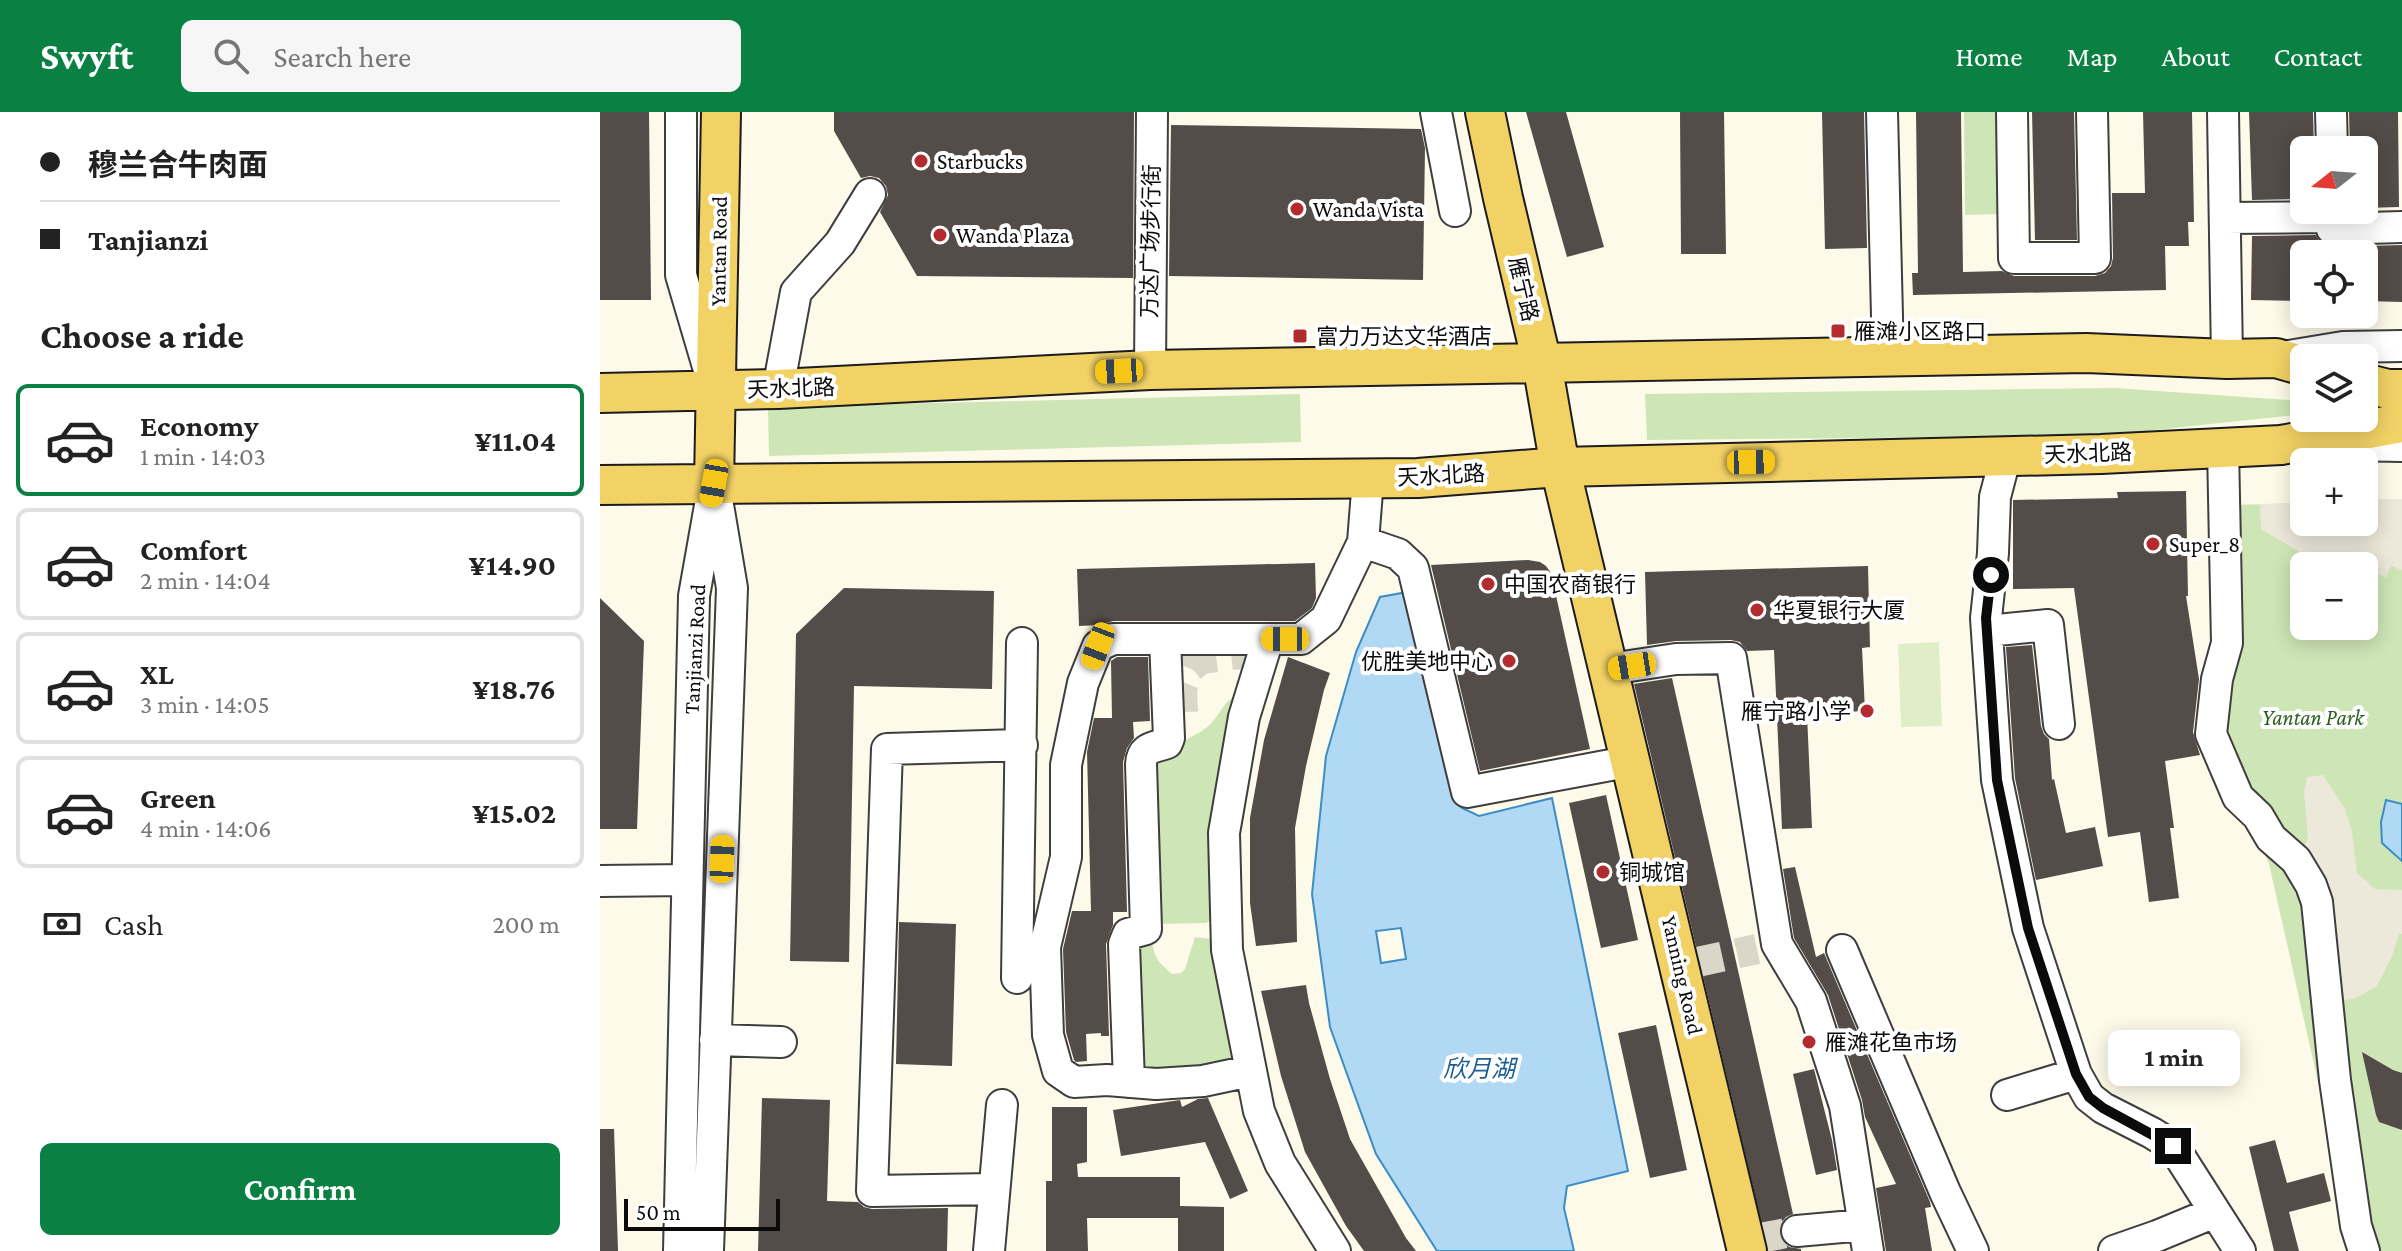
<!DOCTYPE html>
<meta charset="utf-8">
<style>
:root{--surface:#fff;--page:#f6f6f6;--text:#222;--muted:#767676;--line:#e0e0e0;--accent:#0b8043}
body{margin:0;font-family:"Crimson Pro","Noto Sans SC",serif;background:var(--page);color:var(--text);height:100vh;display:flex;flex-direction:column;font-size:30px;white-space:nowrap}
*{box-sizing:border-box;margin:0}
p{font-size:26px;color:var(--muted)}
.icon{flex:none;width:44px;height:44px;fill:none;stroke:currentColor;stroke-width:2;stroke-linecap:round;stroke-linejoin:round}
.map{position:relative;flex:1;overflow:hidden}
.details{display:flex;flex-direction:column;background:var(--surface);width:600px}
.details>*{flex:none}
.guide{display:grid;align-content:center;height:176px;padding:0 40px;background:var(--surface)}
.needle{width:52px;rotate:253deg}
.buttons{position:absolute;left:1690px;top:24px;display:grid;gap:16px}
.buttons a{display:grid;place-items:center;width:88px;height:88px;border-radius:12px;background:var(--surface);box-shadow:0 4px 20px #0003;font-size:40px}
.scale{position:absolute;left:24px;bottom:20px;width:156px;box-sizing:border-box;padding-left:8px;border:4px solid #0b0b0b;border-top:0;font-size:22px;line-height:28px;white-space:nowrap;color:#0b0b0b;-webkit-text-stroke:6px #fff;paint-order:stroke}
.end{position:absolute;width:36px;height:36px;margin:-18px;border:10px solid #0b0b0b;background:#fff;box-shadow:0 0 0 4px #fff}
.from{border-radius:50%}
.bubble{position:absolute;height:56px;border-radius:12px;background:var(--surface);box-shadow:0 4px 20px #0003;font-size:26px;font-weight:700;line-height:56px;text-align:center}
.car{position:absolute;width:24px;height:48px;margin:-24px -12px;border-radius:10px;box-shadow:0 0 6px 2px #0007;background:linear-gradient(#f5c518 24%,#345 0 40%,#f5c518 0 76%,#345 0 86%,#f5c518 0)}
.guide b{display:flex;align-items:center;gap:28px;height:76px;font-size:30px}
.guide b+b{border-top:2px solid var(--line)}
.guide i{width:20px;height:20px;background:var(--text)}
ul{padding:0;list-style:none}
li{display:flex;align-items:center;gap:24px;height:112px;margin:0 16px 12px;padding:0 24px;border:4px solid var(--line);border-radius:12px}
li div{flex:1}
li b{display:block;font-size:30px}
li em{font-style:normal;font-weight:700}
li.active{border-color:var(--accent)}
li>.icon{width:72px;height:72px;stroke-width:1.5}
h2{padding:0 40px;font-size:36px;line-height:96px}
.pay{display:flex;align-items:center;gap:20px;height:88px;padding:0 40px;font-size:30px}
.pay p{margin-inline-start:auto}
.action{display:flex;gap:16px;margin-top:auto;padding:16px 40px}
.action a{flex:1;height:92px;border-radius:12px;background:var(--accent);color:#fff;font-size:32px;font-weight:700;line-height:92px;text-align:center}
header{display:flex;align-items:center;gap:48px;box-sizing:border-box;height:112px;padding:0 40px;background:var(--accent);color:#fff}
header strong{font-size:38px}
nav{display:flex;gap:44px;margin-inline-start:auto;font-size:28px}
.search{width:560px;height:72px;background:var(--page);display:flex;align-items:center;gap:20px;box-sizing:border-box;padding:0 28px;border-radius:12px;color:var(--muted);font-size:30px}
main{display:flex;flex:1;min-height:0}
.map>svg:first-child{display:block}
.green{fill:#cee6b6;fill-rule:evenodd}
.pitch{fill:#e0eec7}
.plaza{fill:#ece8da}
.water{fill:#b1d9f3;stroke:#3b8dc6;stroke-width:2;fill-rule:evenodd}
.building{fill:#534c48}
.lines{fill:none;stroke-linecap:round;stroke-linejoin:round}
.minor-tunnel{stroke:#dad6c8;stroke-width:30;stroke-dasharray:30 15;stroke-linecap:butt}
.minor-casing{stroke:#3e3e3e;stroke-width:34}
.major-casing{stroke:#1c1c1c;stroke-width:42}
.minor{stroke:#fff;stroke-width:30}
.major{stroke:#f2d265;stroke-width:38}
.route{stroke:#0b0b0b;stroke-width:10}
.poi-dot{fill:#b32a2f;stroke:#fff;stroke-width:3}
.labels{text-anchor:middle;stroke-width:8;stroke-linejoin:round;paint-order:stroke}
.poi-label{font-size:22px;fill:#0b0b0b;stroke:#fff;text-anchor:start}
.street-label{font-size:22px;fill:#0b0b0b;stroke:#fff}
.park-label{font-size:22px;font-style:italic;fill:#2b5e1f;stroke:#fff}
.water-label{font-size:24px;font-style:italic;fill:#1b5e95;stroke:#fff}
</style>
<header>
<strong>Swyft</strong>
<div class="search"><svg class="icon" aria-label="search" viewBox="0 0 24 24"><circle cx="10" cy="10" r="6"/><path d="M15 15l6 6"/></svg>Search here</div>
<nav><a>Home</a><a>Map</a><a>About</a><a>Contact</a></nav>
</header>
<main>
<section class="details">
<div class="guide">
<b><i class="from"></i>穆兰合牛肉面</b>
<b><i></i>Tanjianzi</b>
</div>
<h2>Choose a ride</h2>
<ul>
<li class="active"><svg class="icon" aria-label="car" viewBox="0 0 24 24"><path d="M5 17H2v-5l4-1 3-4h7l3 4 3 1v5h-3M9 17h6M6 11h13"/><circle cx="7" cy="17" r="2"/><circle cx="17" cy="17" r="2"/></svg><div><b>Economy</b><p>1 min · 14:03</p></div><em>¥11.04</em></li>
<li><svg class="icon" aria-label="car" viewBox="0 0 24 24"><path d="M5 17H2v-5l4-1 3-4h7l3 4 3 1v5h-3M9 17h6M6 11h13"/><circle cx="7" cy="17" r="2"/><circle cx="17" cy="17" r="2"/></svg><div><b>Comfort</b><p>2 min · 14:04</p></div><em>¥14.90</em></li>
<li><svg class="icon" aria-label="car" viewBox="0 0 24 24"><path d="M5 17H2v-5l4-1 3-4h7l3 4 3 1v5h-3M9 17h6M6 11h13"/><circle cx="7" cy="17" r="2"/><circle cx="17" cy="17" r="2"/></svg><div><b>XL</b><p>3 min · 14:05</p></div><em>¥18.76</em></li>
<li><svg class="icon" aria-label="car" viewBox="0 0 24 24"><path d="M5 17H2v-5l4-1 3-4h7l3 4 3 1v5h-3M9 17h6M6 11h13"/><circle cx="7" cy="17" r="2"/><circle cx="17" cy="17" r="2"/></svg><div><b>Green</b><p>4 min · 14:06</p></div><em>¥15.02</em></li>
</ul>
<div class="pay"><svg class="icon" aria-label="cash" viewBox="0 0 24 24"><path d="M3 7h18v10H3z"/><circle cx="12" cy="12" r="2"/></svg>Cash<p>200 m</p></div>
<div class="action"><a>Confirm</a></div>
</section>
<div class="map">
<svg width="1802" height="1139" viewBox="0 0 1802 1139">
<rect width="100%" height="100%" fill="#fefae9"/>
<path class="green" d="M1364,0H1399L1400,102L1365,103Z
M1515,276L1704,289V302L1499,324L1047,328L1045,282Z
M700,282L701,330L169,344L168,295Z
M1802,387V1139H1756L1669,752L1623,641L1630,393L1704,391V410H1764V388ZM1704,454H1764V514H1704Z
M636,583L611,808L606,811L556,812L552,641C569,634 591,627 606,616C618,607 622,591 636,583Z
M595,825L612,827L616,831L635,952L541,966L535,828L552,826C554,846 557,849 572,862L581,861L585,857Z"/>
<path class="pitch" d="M1339,530L1342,614L1301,615L1298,532Z"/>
<path class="plaza" d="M1802,387V458L1791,454L1786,466L1756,451L1720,452L1661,417L1660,392L1704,391V410H1764V388Z
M1723,663L1745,697L1752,720L1757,761L1775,777L1802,778V822H1799L1792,844L1777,874L1756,886L1727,892L1703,742L1708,725L1704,679L1707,665Z"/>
<path class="water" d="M813,479L862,696L879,704L952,686L1028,1059L967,1074L964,1096L974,1139H837L776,1042L730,915L712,782L726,644L756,540L780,485ZM801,816L806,847L781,851L776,819Z
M1786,688L1802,692V749L1782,731L1781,710Z"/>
<path class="building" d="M0,0H49L51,188H0Z
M234,0H534L533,166L317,164L280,100L288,83L286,74L279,66L270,64L261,66L234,19Z
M926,0H966L1004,135L967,145Z
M1080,0H1124L1126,142H1081Z
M1222,0H1264L1267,136L1225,137Z
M1316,0H1361L1363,160L1402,159L1414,164H1495L1505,161L1511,154L1513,146L1512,81H1545L1543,0H1592L1594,110H1588L1589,134H1565L1566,178L1313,183L1312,161H1318Z
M1432,0H1474L1477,128H1435Z
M1649,0H1713L1714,38H1704V87L1652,88Z
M1749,0H1798L1799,95L1764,96V38H1750Z
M571,13L821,17L825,36L823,168L569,164Z
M1716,123L1720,130V142H1704V189L1651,188L1652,124Z
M1802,133V190L1764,189V134Z
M1586,379L1588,484H1586L1599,567L1593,620L1600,643L1565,649L1574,716H1570L1579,786L1549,790L1540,720L1508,725L1474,476L1413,477V388L1518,386L1517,380Z
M928,448L940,450L946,454L951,461L990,637L880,659L831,453Z
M715,451L716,486L712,496L695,509H513L500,513L479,514L477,457Z
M1268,454L1270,535L1262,536L1265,599L1207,602L1212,716L1182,717L1174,538L1147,539L1140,530L1131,528L1076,529L1047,533L1045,460Z
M244,476L394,479L392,577L254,574L249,850L190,849L196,522Z
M0,486L44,529L37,717H0Z
M1432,533L1441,614L1444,622L1449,627L1452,668L1454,667L1466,721L1495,715L1503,754L1436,768L1415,666L1406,535Z
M517,545H548L550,609L533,610L534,626L527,636L523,650L527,800H513V813L506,832L509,924H501V921L486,922L487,949L476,950L474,948L466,920L463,837L472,799H491L487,640L494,606H512L511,549Z
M688,545L730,561L724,578L706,654L695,716L697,830L656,834L650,791V706L664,628Z
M1072,566L1193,1102L1186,1105L1181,1111L1179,1121L1183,1130L1189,1135L1201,1137V1139H1168L1034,572Z
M1006,683L1038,828L1001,836L969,691Z
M1195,755L1216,845L1224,841L1330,1090L1331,1095L1325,1096L1332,1139H1286L1276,1076L1296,1072L1265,1005L1262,988L1228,883L1194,826L1183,757Z
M299,810L356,812L352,954L296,952Z
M706,873L709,891L730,967L750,1027L806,1126L816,1139H764L746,1114L705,1040L681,964L661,879Z
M1056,913L1087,1058L1050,1066L1018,921Z
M1762,940L1793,958L1802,961V1018L1779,1010L1776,1003Z
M1214,957L1232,1028L1237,1058L1216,1063L1193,962Z
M162,986L230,988L227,1089L258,1090L264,1095L272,1097L348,1096L347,1139H158Z
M608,986L648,1079L630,1087L605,1030L521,1044L513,998L580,988L582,995L598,987Z
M452,995H487V1050L477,1052L478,1065H580V1094L624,1095V1139H578V1106H487L488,1139H446V1069H452Z
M0,1017H14L18,1139H0Z
M1675,1028L1687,1071L1724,1061L1731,1089L1689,1100L1699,1139H1674L1649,1035Z"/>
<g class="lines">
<path class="minor-tunnel" d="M583,600L582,576L591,555L601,547L641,542L668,527
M1093,851L1157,837
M1155,1127L1197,1119"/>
<g class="minor-casing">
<path id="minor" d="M81,0V163L109,258
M836,0L855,99
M1282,0L1288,245
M1412,0L1414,146H1495L1492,0
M1623,0L1627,247
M1731,0L1732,38
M1732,98V117L1802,115
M1625,106L1732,105
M1677,246L1743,235L1802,234
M550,258L552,0
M178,277L196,180L240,131L270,82
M1743,333L1802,334
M1623,336L1627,531L1617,567L1611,622L1638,685L1658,704L1671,726L1696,748L1711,773L1717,790L1735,968L1756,1114L1764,1139
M1406,343L1395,385L1393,441L1386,506L1397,668L1428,816L1476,962L1489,985L1503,996L1552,1021L1573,1034L1640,1139
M763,430L798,442L813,456L867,680L1032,649
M1387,519L1448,513L1459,612
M668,527L644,605L624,721L627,838L659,999L680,1051L735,1139
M1010,557L1076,547L1131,546L1177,832L1211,889L1245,994L1268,1139
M0,769L87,768
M1242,838L1345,1080L1373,1139
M417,866L422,531
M115,928L181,930
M650,959L603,969L556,972L507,968L474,970L458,959L448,923L445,835L466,745V653L483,571L498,534L513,527H701L726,507L763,430L768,367
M529,970L524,832L528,822L546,817L541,652C542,635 553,636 567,631L569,626L565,527
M1407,983L1476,962
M393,1077L272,1079L287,637L422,633
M1197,1119L1264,1113
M79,1139L94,484L114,371
M108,1139L132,476L118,393
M389,1139L402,993
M1514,1139L1557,1124L1615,1100"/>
</g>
<g class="major-casing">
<path id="major" d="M885,0L903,86L942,251L960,355L1147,1139
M1764,271L1788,277H1802
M0,281L178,277L550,258L1486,241L1627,247L1676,246L1704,254
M114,371L121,0
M0,373L818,366L960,355L1501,342L1681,333L1802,311"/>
</g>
<use href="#minor" class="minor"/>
<use href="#major" class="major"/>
</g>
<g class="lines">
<path class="route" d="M1391,463L1386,506L1397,668L1428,816L1476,962L1489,985L1503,996L1573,1034"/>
</g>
<g class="poi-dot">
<circle cx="321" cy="49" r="8"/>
<circle cx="697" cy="97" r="8"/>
<circle cx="340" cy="123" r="8"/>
<rect x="1230" y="211" width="16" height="16" rx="4"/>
<rect x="692" y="216" width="16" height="16" rx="4"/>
<circle cx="1553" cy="432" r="8"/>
<circle cx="888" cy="472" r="8"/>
<circle cx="1157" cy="498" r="8"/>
<circle cx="909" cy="549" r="8"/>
<circle cx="1267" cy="599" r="8"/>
<circle cx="1003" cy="760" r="8"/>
<circle cx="1209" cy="930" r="8"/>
</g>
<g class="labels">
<g class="poi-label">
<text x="337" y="57">Starbucks</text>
<text x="713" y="105">Wanda Vista</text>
<text x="356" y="131">Wanda Plaza</text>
<text x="1254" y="227">雁滩小区路口</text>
<text x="716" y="232">富力万达文华酒店</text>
<text x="1569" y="440">Super_8</text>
<text x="904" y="480">中国农商银行</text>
<text x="1173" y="506">华夏银行大厦</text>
<text x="893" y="557" text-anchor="end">优胜美地中心</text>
<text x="1251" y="607" text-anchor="end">雁宁路小学</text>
<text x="1019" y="768">铜城馆</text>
<text x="1225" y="938">雁滩花鱼市场</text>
</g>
<g class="street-label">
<text transform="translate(550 129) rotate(-89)" y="8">万达广场步行街</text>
<text transform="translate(118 139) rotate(-89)" y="8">Yantan Road</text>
<text transform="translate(924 177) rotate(77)" y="8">雁宁路</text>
<text transform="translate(191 276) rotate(-2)" y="8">天水北路</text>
<text transform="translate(1488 341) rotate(-2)" y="8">天水北路</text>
<text transform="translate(841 363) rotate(-3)" y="8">天水北路</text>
<text transform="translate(94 537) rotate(-87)" y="8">Tanjianzi Road</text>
<text transform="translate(1083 863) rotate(77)" y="8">Yanning Road</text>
</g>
<g class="park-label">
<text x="1713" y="613">Yantan Park</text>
</g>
<g class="water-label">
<text x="879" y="965">欣月湖</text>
</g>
</g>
</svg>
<div class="buttons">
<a><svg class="needle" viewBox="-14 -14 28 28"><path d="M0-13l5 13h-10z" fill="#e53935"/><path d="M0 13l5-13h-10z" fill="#767676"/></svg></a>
<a><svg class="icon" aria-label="locate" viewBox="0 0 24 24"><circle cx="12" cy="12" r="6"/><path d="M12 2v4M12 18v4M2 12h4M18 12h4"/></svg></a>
<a><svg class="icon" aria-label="layers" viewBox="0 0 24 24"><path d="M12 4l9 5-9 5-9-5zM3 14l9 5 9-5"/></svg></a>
<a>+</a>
<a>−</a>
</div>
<div class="scale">50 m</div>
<i class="end from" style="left:1391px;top:463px"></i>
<i class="end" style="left:1573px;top:1034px"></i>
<div class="bubble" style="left:1508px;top:918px;width:132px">1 min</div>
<i class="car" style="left:519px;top:259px;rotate:267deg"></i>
<i class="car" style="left:1151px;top:350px;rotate:89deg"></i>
<i class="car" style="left:114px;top:371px;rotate:190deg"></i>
<i class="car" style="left:685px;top:527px;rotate:270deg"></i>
<i class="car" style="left:498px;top:534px;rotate:201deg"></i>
<i class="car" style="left:1032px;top:554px;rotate:261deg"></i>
<i class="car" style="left:122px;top:747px;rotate:2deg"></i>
</div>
</main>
